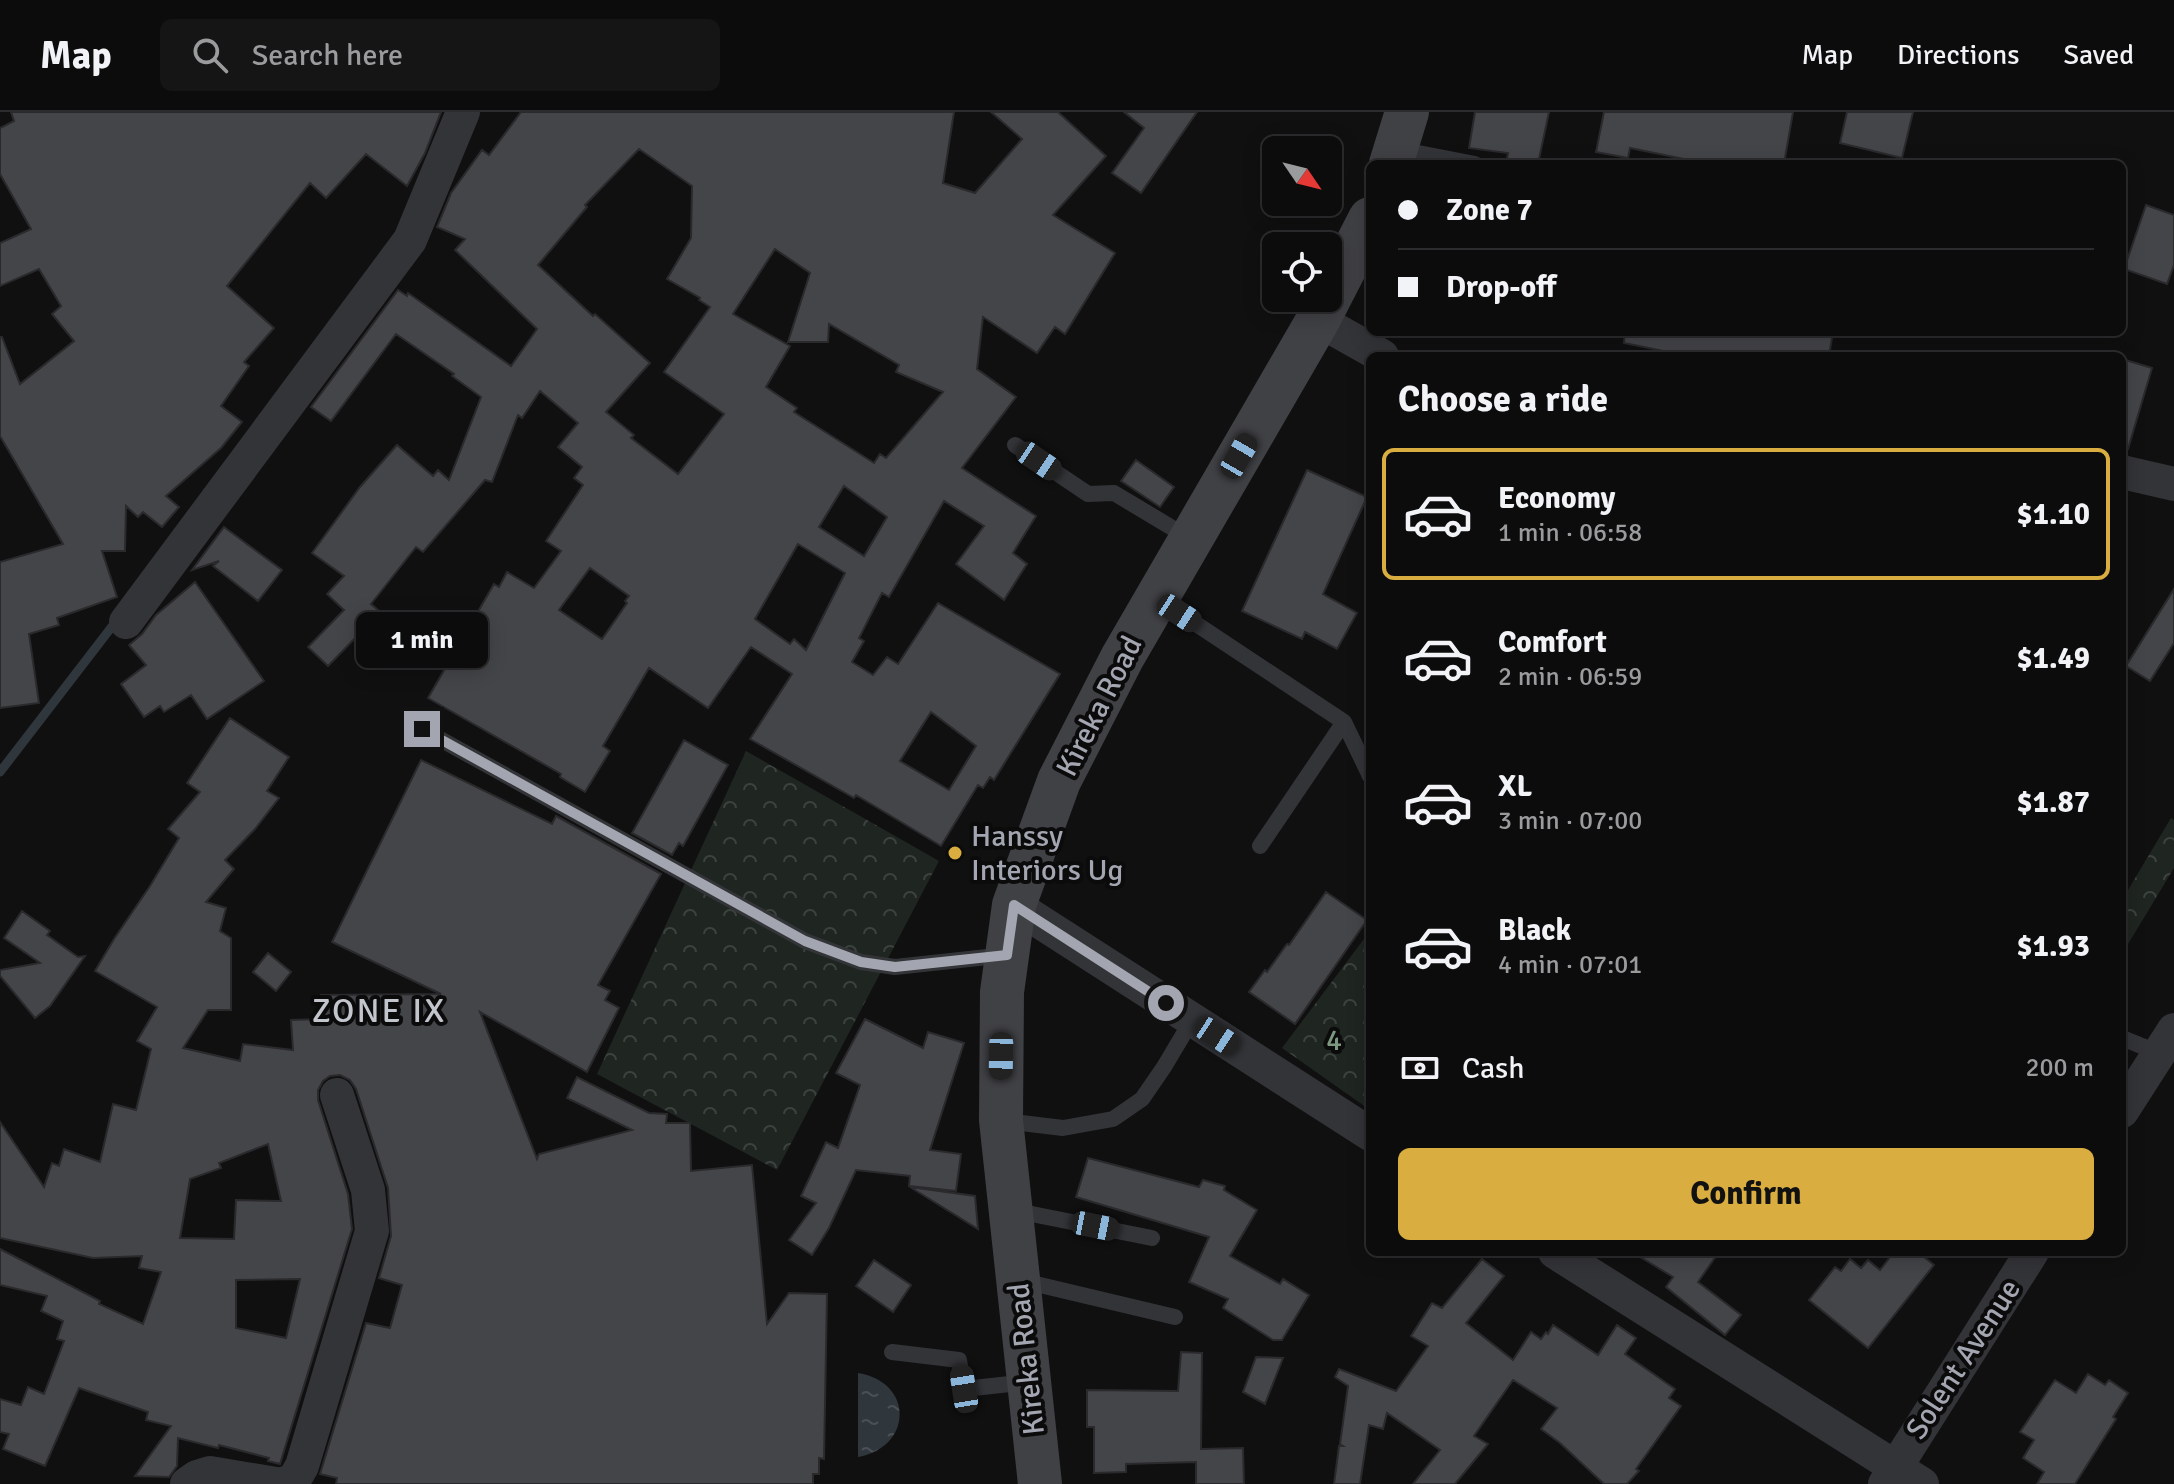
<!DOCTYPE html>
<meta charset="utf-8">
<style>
:root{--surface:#0c0c0d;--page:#151516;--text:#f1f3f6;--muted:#9a9b9d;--line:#2c2c2e;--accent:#d9ad40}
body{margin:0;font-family:Signika,sans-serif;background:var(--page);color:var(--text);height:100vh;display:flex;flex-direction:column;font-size:30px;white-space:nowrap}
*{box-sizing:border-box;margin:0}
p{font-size:26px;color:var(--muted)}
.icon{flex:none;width:44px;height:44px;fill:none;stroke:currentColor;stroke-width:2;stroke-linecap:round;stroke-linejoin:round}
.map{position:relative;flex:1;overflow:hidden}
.sheet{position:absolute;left:1366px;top:240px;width:760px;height:904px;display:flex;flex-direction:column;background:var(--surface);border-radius:12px;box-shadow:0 4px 20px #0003,0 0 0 2px var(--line)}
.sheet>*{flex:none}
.banner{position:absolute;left:1366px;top:48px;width:760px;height:176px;border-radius:12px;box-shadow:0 4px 20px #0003,0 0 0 2px var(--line);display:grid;align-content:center;height:176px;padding:0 32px;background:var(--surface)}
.needle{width:52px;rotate:125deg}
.controls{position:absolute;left:1262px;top:24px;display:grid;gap:16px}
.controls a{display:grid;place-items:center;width:80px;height:80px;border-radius:12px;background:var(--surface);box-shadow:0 4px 20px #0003,0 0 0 2px var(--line);font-size:40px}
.end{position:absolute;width:36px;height:36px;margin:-18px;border:10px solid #a3a6b0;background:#111;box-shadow:0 0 0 4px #111}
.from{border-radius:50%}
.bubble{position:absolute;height:56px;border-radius:12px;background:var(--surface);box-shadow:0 4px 20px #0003,0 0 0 2px var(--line);font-size:26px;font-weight:700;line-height:56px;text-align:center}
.car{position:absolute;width:24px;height:48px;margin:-24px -12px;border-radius:10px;box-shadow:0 0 6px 2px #0007;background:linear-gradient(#222 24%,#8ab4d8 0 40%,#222 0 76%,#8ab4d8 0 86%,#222 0)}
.banner b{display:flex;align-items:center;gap:28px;height:76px;font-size:30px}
.banner b+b{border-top:2px solid var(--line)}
.banner i{width:20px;height:20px;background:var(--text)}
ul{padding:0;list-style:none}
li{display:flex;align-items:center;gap:24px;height:132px;margin:0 16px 12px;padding:0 16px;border:4px solid transparent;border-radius:12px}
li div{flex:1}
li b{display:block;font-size:30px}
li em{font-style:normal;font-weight:700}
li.active{border-color:var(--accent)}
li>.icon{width:72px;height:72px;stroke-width:1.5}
h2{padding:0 32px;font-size:36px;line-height:96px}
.pay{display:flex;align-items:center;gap:20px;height:88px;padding:0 32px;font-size:30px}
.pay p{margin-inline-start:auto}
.primary-button{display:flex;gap:16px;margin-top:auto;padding:16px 32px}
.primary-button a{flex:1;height:92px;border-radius:12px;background:var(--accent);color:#111;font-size:32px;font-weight:700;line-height:92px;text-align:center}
header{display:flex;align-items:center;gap:48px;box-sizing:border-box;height:112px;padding:0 40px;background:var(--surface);border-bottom:2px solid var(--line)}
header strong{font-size:38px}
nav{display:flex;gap:44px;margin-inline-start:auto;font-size:28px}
.search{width:560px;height:72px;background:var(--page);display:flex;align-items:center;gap:20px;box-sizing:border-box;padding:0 28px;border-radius:12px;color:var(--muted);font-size:30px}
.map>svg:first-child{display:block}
.forest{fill:url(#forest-crowns)}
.water{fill:url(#water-ripples)}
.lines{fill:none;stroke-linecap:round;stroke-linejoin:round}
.stream{stroke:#2f363c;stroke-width:9}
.building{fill:#444549;stroke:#2a2a2d;stroke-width:2;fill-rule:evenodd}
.service{stroke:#333438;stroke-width:16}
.minor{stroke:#333438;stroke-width:34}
.secondary{stroke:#404145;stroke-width:44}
.route{stroke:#a3a6b0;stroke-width:10}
.poi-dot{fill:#d9ad40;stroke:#0b0b0c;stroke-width:3}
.labels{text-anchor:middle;stroke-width:8;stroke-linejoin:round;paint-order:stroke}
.street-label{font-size:30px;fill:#a3a6b0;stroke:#0b0b0c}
.poi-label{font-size:30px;fill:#a3a6b0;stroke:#0b0b0c;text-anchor:start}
.park-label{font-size:30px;fill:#7c997f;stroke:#0b0b0c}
.quarter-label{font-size:34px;letter-spacing:2px;fill:#c3c5cd;stroke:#0b0b0c}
</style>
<header>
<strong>Map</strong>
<div class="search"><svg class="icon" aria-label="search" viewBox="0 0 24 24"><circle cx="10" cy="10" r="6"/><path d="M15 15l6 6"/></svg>Search here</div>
<nav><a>Map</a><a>Directions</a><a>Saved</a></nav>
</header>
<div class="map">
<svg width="2174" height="1372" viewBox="0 0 2174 1372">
<defs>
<pattern id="forest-crowns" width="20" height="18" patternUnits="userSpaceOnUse" patternTransform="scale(2)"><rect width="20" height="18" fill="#1f2520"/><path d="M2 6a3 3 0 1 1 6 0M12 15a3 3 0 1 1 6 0" fill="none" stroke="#3c423e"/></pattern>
<pattern id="water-ripples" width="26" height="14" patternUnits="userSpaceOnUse" patternTransform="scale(2)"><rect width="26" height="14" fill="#2f363c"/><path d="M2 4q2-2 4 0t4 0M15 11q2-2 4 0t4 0" fill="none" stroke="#4a5056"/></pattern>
</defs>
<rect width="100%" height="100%" fill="#101011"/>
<path class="forest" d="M746,639L939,749L777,1058L597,962Z
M2171,706L2174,708V756L2125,837L2122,835V788Z
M1370,819V998L1282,936Z"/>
<path class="water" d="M858,1261C914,1270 913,1335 858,1345Z"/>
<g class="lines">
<path class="stream" d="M0,660L117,508"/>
</g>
<path class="building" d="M11,0H441L425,41L407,74L366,42L326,86L310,71L227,174L274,216L244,250L249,254L221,294L242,310L221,336L166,384L179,395L162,415L143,400L138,405L126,394L125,439H102L117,485L57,506L59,513L29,522L39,591L0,596V450L63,432L0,324V225H2L20,272L74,229L52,202L61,194L39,157L0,174V131L31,117L0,62V16L14,9Z
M521,0H954L943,71L975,81L1022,27L991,0H1058L1106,44L1053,103L1115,141L1065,222L1055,215L1037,241L983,205L977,257L1016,285L962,356L1036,404L1013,441L1027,452L1004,488L956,452L984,414L944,389L889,485L882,481L859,526L864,529L852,550L873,563L887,545L898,552L938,491L1060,562L994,668L990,665L983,676L978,673L941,734L856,683L854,686L750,627L792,562L751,535L708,596L649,556L603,634L610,639L585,680L560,665L561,662L428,586L494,472L499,475L507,460L534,476L561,439L546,429L583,373L574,366L582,355L558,335L578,311L540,279L522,306L518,303L492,370L485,368L423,440L416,435L371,492L383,502L367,520L364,517L328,554L308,535L344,498L327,482L344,464L312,441L360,375L397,333L433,364L438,358L449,368L481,285L452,264L454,262L396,222L331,309L311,295L398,178L407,184L408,181L511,254L537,217L455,138L465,127L437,115L451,81L482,38L489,43ZM639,37L692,74L691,126L667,167L700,186L699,188L710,195L664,260L724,302L678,362L631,326L634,323L606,300L650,251L595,202L593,204L538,153L587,95L585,93ZM775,137L810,161L788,230H828L829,212L899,253L896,260L943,280L886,346L880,342L874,351L794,300L797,296L766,275L790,234L733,202ZM844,374L887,405L864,444L819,415ZM798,432L845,461L806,538L794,527L790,532L755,507ZM590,456L629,484L625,489L627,491L602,527L559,498ZM931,600L976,634L949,678L900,649Z
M1124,0H1197L1141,81L1112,61L1144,16Z
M1475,0H1549L1538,52H1506L1508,41L1469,36Z
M1604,0H1793L1784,52H1708L1630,36L1628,46L1596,40Z
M1847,0H1913L1902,46L1840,31Z
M2146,93L2174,103V153L2167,172L2124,157Z
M1625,220H1833L1829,244H1688L1624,231Z
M2122,247L2152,256L2128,337L2122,336Z
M1136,348L1174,375L1160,395L1121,369Z
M1307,358L1367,385L1323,482L1357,501L1337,537L1305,520L1302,527L1242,499Z
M224,415L282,458L258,489L213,454L219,449L192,458Z
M195,470L264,569L207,607L191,583L164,600L160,594L144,605L121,572L146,553L129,533L142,522L156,503Z
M2174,477V531L2150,569L2126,554Z
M230,606L289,645L267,679L279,686L255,717L225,748L234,757L206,790L226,796L220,819L231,826V898H208L183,936L240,949L243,932L293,938L291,908L321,907V883L441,882L332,830L421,648L552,712L556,704L661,762L598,873L610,879L605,888L619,896L587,960L480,900L537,1047L539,1042L632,1018L567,986L577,965L649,1001L667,1002L666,1011H690L691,1059L752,1053L767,1212L789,1181L827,1182L824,1347L819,1346V1362H813V1372H336L337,1366L320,1362L366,1211L390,1216L402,1173L379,1166L391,1124L388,1076L356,977L350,968L340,963L330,964L323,969L318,978V988L348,1082L352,1117L280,1352L268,1349L269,1346L219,1333L218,1336L178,1326L177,1354L169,1365L135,1364L171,1314L146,1308L148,1300L79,1276L45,1354L3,1337L9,1322L0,1320V1287L21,1293L28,1275L44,1282L64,1229L57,1227L63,1209L41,1199L47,1184L0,1173V1137L100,1189L99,1192L143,1212L161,1160L139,1156L142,1144L93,1146L0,1126V1010L44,1075L52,1051L59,1054L64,1037L100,1050L113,992L136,998L151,937L137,929L157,895L95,859L114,827L150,774L179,726L168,717L200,680L187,671ZM268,1032L281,1089L236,1088L234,1127L180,1126L190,1067L221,1056L219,1051ZM300,1167L286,1226L236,1216V1168Z
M684,628L728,653L683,734L679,731L672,743L632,721Z
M1326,780L1367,808L1295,912L1249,880L1265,858L1267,860L1287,832L1289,833Z
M22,799L50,819L47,823L78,845L85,844L50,894L35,906L0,864V858L40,851L4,826Z
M268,841L291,860L276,879L253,860Z
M865,907L923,936L928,920L964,931L930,1038L961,1042L956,1079L909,1074L910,1064L856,1058L829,1116L812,1143L789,1128L816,1091L801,1084L826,1030L838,1036L860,973L836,961Z
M1088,1046L1199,1075L1203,1068L1225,1074L1224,1078L1257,1098L1230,1144L1280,1172L1283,1167L1309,1183L1282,1228H1273L1223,1196L1228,1187L1189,1170L1209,1125L1076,1085Z
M910,1075L975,1084L978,1117Z
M1632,1140H1719L1698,1170L1741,1203L1725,1223L1666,1175L1673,1165Z
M1894,1140H1918L1934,1153L1868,1236L1809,1188L1835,1155L1841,1159L1850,1147L1861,1156L1868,1148L1880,1158Z
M1482,1147L1504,1164L1466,1211L1513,1248L1531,1220L1541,1227L1546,1220L1548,1222L1553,1213L1598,1243L1617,1213L1636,1226L1625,1242L1675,1277L1669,1286L1681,1294L1636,1357L1639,1359L1627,1372H1604L1560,1331L1541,1317L1557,1296L1513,1268L1474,1324L1488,1332L1455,1372H1413L1440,1338L1387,1301L1383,1317L1369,1313L1360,1372H1334L1339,1334H1343L1340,1332L1348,1274L1335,1265L1339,1257L1396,1279L1428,1234L1411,1224L1432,1191L1442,1196Z
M874,1148L911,1173L893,1200L856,1174Z
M1181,1240L1202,1241L1201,1337L1243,1336L1244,1372H1196V1350L1126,1352V1360L1094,1361V1315H1087V1278L1178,1279Z
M1256,1245L1283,1246L1265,1292L1243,1280Z
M2088,1262L2105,1273L2109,1268L2128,1281L2113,1305L2116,1307L2075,1372H2037L2044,1360L2023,1346L2034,1328L2020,1320L2055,1268L2076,1281Z"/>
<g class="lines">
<path class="service" d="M1398,37L1475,52
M1015,333L1088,382L1114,381L1189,426
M1157,486L1344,610L1260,734
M1344,610L1370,664
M422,617L805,829L861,850L895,855L1006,843
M2122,926L2159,941
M1005,1009L1063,1016L1113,1007L1142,987L1164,955L1192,908
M1012,1098L1152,1126
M1019,1168L1175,1205
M892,1240L959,1248L964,1277L1028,1270"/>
<path class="minor" d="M1318,208L1382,244
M2122,360L2174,372
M126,510L410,128L463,0
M1014,793L1370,1022
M2122,999L2174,918
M1555,1140L1922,1372
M187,1372L197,1365L210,1361L276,1372
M283,1372L294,1368L302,1354L372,1119L368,1078L337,983
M1885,1372L2032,1140"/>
<path class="secondary" d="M1391,52L1407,0
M1040,1372L1001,1008L1002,880L1014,793L1059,669L1122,546L1318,208L1370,107"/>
</g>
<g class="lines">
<path class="route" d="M422,617L805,829L861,850L895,855L1007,843L1014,793L1166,891"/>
</g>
<circle class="poi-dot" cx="955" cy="741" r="8"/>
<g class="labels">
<g class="street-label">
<text transform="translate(1099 594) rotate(-63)" y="10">Kireka Road</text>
<text transform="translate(1026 1247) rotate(-96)" y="10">Kireka Road</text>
<text transform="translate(1963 1247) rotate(-57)" y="10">Solent Avenue</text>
</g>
<g class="poi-label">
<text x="971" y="734">Hanssy<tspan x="971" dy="34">Interiors Ug</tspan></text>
</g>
<g class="park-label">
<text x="1334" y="938">4</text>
</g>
<g class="quarter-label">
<text x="379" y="910">ZONE IX</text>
</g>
</g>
</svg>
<div class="controls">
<a><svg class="needle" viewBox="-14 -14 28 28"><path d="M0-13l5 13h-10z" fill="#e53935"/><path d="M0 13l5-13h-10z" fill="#9a9b9d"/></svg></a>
<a><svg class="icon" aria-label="locate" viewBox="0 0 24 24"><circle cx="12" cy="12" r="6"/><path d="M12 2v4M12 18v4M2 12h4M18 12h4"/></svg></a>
</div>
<i class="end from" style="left:1166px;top:891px"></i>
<i class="end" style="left:422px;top:617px"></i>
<div class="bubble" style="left:356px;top:500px;width:132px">1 min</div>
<i class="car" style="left:1239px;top:344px;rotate:30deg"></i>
<i class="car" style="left:1039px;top:349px;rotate:124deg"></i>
<i class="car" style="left:1179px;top:501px;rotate:123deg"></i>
<i class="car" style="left:1217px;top:924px;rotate:123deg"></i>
<i class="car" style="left:1001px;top:944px;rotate:181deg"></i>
<i class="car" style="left:1095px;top:1114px;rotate:101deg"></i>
<i class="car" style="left:964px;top:1277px;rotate:351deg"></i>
<div class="banner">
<b><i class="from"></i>Zone 7</b>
<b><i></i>Drop-off</b>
</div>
<section class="sheet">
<h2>Choose a ride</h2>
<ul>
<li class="active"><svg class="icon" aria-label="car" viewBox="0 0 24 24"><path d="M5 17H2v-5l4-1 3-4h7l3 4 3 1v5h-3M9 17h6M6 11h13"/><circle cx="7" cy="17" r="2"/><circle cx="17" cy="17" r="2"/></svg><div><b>Economy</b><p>1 min · 06:58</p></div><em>$1.10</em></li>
<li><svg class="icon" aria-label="car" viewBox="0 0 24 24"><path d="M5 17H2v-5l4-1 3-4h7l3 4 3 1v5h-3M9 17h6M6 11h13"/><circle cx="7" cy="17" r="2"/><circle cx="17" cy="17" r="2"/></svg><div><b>Comfort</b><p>2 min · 06:59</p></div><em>$1.49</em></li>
<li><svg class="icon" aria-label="car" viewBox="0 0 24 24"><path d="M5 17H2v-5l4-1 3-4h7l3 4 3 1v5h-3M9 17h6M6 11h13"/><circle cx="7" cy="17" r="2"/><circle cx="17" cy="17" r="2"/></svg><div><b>XL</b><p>3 min · 07:00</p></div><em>$1.87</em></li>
<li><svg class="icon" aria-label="car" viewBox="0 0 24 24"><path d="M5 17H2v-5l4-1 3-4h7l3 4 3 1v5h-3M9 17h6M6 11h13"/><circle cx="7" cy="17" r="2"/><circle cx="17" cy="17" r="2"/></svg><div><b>Black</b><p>4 min · 07:01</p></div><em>$1.93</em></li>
</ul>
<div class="pay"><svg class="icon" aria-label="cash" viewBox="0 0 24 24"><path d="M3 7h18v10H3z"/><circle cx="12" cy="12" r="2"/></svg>Cash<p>200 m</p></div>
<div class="primary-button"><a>Confirm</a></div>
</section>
</div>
